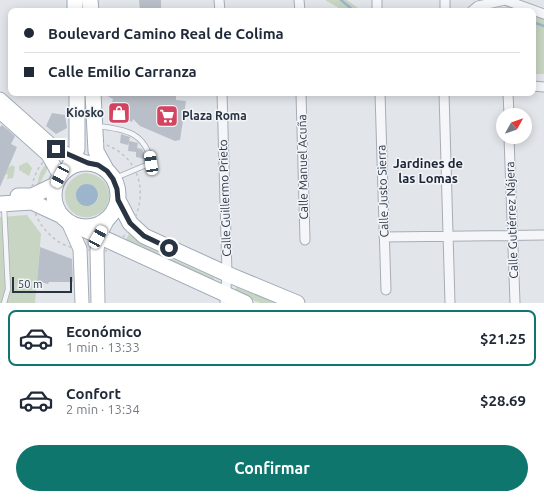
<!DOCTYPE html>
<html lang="es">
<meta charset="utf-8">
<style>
:root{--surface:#fff;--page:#f2f2f3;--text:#1f2937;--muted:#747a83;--line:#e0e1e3;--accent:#0f766e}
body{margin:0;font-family:Ubuntu,sans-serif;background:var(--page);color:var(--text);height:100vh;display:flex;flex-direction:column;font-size:15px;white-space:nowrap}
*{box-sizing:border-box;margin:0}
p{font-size:13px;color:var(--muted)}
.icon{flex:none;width:22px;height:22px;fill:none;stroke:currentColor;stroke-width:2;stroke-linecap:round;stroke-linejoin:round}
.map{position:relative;height:303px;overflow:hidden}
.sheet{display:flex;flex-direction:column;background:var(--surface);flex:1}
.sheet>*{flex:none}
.banner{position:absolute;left:8px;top:8px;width:528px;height:88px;border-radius:8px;box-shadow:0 2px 10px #0003;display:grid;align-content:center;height:88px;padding:0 16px;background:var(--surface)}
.needle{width:26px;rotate:50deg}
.buttons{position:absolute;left:496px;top:108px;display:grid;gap:8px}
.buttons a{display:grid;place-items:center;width:36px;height:36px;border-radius:50%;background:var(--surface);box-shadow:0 2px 10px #0003;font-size:20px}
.scale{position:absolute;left:12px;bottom:10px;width:60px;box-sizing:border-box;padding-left:4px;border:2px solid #293443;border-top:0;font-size:11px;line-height:14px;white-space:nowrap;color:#293443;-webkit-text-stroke:3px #f2f4f8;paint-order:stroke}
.end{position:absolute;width:18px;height:18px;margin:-9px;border:5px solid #293443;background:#fff;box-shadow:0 0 0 2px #fff}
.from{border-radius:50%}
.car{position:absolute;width:12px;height:24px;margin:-12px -6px;border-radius:5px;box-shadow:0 0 3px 1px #0007;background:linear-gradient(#fff 24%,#345 0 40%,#fff 0 76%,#345 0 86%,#fff 0)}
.banner b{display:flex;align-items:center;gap:14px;height:38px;font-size:15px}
.banner b+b{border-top:1px solid var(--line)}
.banner i{width:10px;height:10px;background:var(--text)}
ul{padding:7px 0 0;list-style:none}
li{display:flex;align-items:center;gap:12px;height:56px;margin:0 8px 6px;padding:0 8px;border:2px solid transparent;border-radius:8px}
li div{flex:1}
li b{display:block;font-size:15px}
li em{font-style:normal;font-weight:700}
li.active{border-color:var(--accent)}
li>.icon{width:36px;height:36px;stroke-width:1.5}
.cta{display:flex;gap:8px;margin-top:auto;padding:8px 16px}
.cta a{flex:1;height:46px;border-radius:24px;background:var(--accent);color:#fff;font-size:16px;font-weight:700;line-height:46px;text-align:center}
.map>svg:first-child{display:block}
.green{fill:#c8d5c2;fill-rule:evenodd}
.water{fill:#9cb5cc}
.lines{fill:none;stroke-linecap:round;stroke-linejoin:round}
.stream{stroke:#9cb5cc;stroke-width:2.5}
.building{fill:#b9bfc8}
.lane-casing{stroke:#a7adb5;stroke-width:6}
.street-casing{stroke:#a7adb5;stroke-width:11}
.secondary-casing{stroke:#a7adb5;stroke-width:15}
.primary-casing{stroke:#a0aab7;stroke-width:17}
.path{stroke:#c0c4ca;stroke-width:1.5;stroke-dasharray:3 3;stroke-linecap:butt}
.lane{stroke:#f5f6f9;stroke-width:4.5}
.street{stroke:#f5f6f9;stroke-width:9}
.secondary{stroke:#fff;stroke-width:13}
.primary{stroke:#fff;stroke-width:15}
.route{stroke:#293443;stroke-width:5}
.labels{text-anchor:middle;stroke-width:3;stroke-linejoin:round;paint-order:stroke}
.poi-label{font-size:12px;font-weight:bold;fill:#293443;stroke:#f2f4f8;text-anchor:end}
.street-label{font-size:12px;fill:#293443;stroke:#f2f4f8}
.neighbourhood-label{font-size:13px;font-weight:bold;fill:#1b2534;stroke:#f2f4f8}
</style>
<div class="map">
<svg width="544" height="303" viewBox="0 0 544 303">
<rect width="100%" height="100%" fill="#e2e6eb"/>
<path class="green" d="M325,0H347L362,11H344Z
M496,7H514L525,11H484Z
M533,14L544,19V74H533Z
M47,161L49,166L35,192L40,173Z
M27,162L32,168L29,176L19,170V166Z
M12,165L15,167L13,178L7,179L8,174L5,175L8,168Z
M85,173C100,174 113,185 108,202C107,207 102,213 96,215C67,228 49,182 85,173ZM89,184C100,188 102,200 91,206L76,194L79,188Z
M27,215L41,234L35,303H0V217Z
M129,234L147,247L214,278V283L125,241Z
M236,287L275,303H260L236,292Z"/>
<path class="water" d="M76 195a11 11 0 1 1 22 0a11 11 0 1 1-22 0Z"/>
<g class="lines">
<path class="stream" d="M341,0L354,11
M533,22L544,26"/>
</g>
<path class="building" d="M139,0H161V8L156,9V11H140Z
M102,93H176V100L186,101L180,140L175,141L140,126L133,119L132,122L127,120L112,121L111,105L113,99Z
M52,113L65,115L67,128L56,134L46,126Z
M2,125L15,136L11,144L17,147L0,187V127Z
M121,134L130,137L129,141L138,143L137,148L142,149L145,155V159L136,157V152L128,151L129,142L128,145L120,143Z
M40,247L72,259L73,282H49L48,284L37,281Z"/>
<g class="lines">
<g class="lane-casing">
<path id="lane" d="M97,126C124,129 146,132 151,163L113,179
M4,206L8,289L4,303"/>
</g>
<g class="street-casing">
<path id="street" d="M219,0L220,11
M299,0L300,11
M377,0V11
M445,0V11
M505,0L544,14
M472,11L478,6L505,0
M533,86L544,87
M222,93L227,274L225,303
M301,93L305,240
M380,93L386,290
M444,93L450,303
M508,93L509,115
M509,137L515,303
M384,237L544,235"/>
</g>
<g class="secondary-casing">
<path id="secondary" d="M0,99L56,149L87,163
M0,112L48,155L60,176
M68,222L80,249L82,303
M98,303L97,250L99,237L108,219"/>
</g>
<g class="primary-casing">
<path id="primary" d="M75,0V11
M90,0L91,11
M93,93L96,151L107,171
M54 195a32 32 0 1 1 64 0a32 32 0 1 1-64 0Z
M68,169L77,149V93
M18,196H32L55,185
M118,200L130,223L144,236L227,274L297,303
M0,204L32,202L60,215
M79,227L245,303"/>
</g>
<path class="path" d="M77,141C135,138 159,192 124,236C119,242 114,249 105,251C100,252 93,250 87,250C77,249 67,247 59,242C44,232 34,217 32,200C29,169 50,149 77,141Z"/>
<use href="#lane" class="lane"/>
<use href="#street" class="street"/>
<use href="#secondary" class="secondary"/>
<use href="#primary" class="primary"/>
</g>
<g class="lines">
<path class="route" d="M56,149L88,163L98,165L107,171L113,179L117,189L118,200L130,223L144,236L169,248"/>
</g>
<defs>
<g id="shop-square" transform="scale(1.15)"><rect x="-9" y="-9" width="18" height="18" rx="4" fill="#d4435f" stroke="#f2f4f8"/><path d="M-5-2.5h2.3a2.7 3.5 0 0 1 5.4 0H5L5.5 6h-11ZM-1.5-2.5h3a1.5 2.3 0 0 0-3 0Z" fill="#fff"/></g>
<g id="supermarket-square" transform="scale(1.15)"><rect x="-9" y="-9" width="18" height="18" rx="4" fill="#d4435f" stroke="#f2f4f8"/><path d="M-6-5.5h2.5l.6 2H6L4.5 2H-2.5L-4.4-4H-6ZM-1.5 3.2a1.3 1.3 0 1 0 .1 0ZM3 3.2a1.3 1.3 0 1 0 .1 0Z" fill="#fff"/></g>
</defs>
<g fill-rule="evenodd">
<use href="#shop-square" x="119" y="113"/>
<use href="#supermarket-square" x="167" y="116"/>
</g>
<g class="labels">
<g class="poi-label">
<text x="104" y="117">Kiosko</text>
<text x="182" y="120" text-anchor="start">Plaza Roma</text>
</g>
<g class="street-label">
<text transform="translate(303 167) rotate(-91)" y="4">Calle Manuel Acuña</text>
<text transform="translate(383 191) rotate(-92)" y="4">Calle Justo Sierra</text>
<text transform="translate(225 198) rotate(-92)" y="4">Calle Guillermo Prieto</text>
<text transform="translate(512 220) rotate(-92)" y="4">Calle Gutiérrez Nájera</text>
</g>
<g class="neighbourhood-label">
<text x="428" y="168">Jardines de<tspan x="428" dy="15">las Lomas</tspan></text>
</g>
</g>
</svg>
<div class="buttons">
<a><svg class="needle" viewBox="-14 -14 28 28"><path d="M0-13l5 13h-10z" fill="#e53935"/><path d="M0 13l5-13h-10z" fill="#747a83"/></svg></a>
</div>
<div class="scale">50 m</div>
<i class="end from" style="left:169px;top:248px"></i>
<i class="end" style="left:56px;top:149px"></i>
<i class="car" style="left:151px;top:163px;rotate:351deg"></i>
<i class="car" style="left:60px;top:176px;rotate:208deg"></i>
<i class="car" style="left:98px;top:237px;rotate:29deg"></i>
<div class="banner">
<b><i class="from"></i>Boulevard Camino Real de Colima</b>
<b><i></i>Calle Emilio Carranza</b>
</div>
</div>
<section class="sheet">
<ul>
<li class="active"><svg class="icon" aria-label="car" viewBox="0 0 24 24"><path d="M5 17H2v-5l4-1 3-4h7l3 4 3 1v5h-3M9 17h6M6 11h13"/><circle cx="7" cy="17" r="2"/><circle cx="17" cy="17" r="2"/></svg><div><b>Económico</b><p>1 min · 13:33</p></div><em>$21.25</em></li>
<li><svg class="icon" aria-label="car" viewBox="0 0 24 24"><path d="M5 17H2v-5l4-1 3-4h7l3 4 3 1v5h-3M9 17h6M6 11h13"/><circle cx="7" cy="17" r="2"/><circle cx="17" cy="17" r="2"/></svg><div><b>Confort</b><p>2 min · 13:34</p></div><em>$28.69</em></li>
</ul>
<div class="cta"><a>Confirmar</a></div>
</section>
